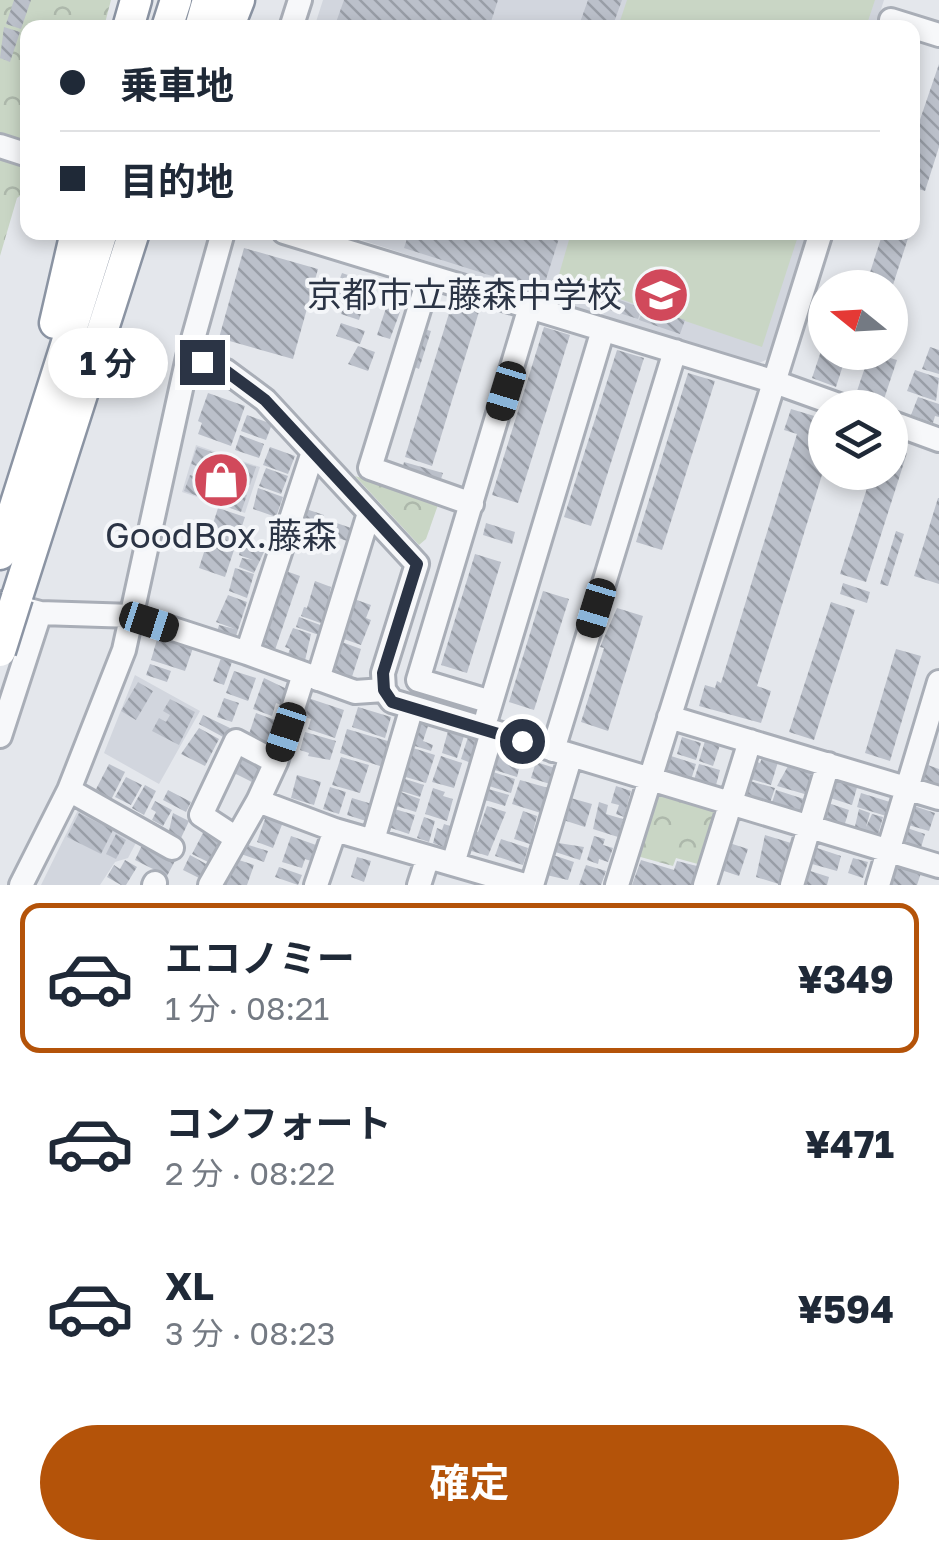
<!DOCTYPE html>
<html lang="ja">
<meta charset="utf-8">
<style>
:root{--surface:#fff;--page:#f2f2f3;--text:#1f2937;--muted:#747a83;--line:#e0e1e3;--accent:#b45309}
body{margin:0;font-family:"Golos Text","Noto Sans JP",sans-serif;background:var(--page);color:var(--text);height:100vh;display:flex;flex-direction:column;font-size:38px;white-space:nowrap}
*{box-sizing:border-box;margin:0}
p{font-size:32px;color:var(--muted)}
.icon{flex:none;width:55px;height:55px;fill:none;stroke:currentColor;stroke-width:2;stroke-linecap:round;stroke-linejoin:round}
.map{position:relative;height:885px;overflow:hidden}
.panel{display:flex;flex-direction:column;background:var(--surface);flex:1}
.panel>*{flex:none}
.guide{position:absolute;left:20px;top:20px;width:900px;height:220px;border-radius:20px;box-shadow:0 5px 15px #0003;display:grid;align-content:center;height:220px;padding:0 40px;background:var(--surface)}
.needle{width:65px;rotate:288deg}
.fabs{position:absolute;left:808px;top:270px;display:grid;gap:20px}
.fabs a{display:grid;place-items:center;width:100px;height:100px;border-radius:50%;background:var(--surface);box-shadow:0 5px 15px #0003;font-size:50px}
.end{position:absolute;width:45px;height:45px;margin:-22px;border:12px solid #2b3445;background:#fff;box-shadow:0 0 0 5px #fff}
.from{border-radius:50%}
.bubble{position:absolute;height:70px;border-radius:35px;background:var(--surface);box-shadow:0 5px 15px #0003;font-size:32px;font-weight:700;line-height:70px;text-align:center}
.car{position:absolute;width:30px;height:60px;margin:-30px -15px;border-radius:12px;box-shadow:0 0 8px 2px #0007;background:linear-gradient(#222 24%,#8ab4d8 0 40%,#222 0 76%,#8ab4d8 0 86%,#222 0)}
.guide b{display:flex;align-items:center;gap:35px;height:95px;font-size:38px}
.guide b+b{border-top:2px solid var(--line)}
.guide i{width:25px;height:25px;background:var(--text)}
ul{padding:18px 0 0;list-style:none}
li{display:flex;align-items:center;gap:30px;height:150px;margin:0 20px 15px;padding:0 20px;border:5px solid transparent;border-radius:20px}
li div{flex:1}
li b{display:block;font-size:38px}
li em{font-style:normal;font-weight:700}
li.selected{border-color:var(--accent)}
li>.icon{width:90px;height:90px;stroke-width:1.5}
.primary-button{display:flex;gap:20px;margin-top:auto;padding:20px 40px}
.primary-button a{flex:1;height:115px;border-radius:60px;background:var(--accent);color:#fff;font-size:40px;font-weight:700;line-height:115px;text-align:center}
.map>svg:first-child{display:block}
.built{fill:#d2d6de}
.park{fill:url(#park-crowns)}
.garden{fill:#c9d6c5}
.building{fill:url(#building-back-hatch)}
.lines{fill:none;stroke-linecap:round;stroke-linejoin:round}
.minor-casing{stroke:#a9aeb7;stroke-width:28}
.highway-casing{stroke:#8b94a3;stroke-width:35}
.minor{stroke:#f7f8fa;stroke-width:22}
.highway{stroke:#fff;stroke-width:30}
.highway-bridge-casing{stroke:#8b94a3;stroke-width:35;stroke-linecap:butt}
.highway-bridge{stroke:#fff;stroke-width:30}
.route{stroke:#2b3445;stroke-width:12}
.labels{text-anchor:middle;stroke-width:8;stroke-linejoin:round;paint-order:stroke}
.poi-label{font-size:35px;fill:#2b3445;stroke:#f4f6f9;text-anchor:end}
</style>
<div class="map">
<svg width="939" height="885" viewBox="0 0 939 885">
<defs>
<pattern id="park-crowns" width="20" height="18" patternUnits="userSpaceOnUse" patternTransform="scale(2.5)"><rect width="20" height="18" fill="#c9d6c5"/><path d="M2 6a3 3 0 1 1 6 0M12 15a3 3 0 1 1 6 0" fill="none" stroke="#adb8ab"/></pattern>
<pattern id="building-back-hatch" width="6" height="6" patternUnits="userSpaceOnUse" patternTransform="scale(2.5)"><rect width="6" height="6" fill="#bbc0ca"/><path d="M-1 5l2 2M0 0l6 6M5-1l2 2" fill="none" stroke="#989da6"/></pattern>
</defs>
<rect width="100%" height="100%" fill="#e4e7ec"/>
<path class="built" d="M323,0H884L875,28H314Z
M340,233H811L772,357L753,366Z
M196,445L260,467L245,513L182,492Z
M135,675L200,711L159,784L104,753Z
M80,806L139,837L128,858L115,862L100,885H41Z"/>
<path class="park" d="M0,0H111L104,27L28,28L27,191L17,198L0,256Z
M355,476L439,502L426,539L419,545Z
M663,793L718,810L705,866L676,858L673,866L637,856L654,799Z"/>
<path class="garden" d="M627,0H875L866,27H618Z
M571,233H799L762,347L558,278Z"/>
<path class="building" d="M14,0H31L21,29L6,24Z
M344,0H498L489,28H423L403,21L401,28H334Z
M588,0H622L612,28H578Z
M4,27L20,32L10,62L0,58Z
M939,64V147L925,191L912,187V143Z
M409,232H561L542,292L404,248Z
M883,232H910L892,288H865Z
M244,248L318,269L293,359L219,338Z
M342,273L371,283L359,320L341,314L347,299L334,294Z
M570,280L596,289L591,304L565,296Z
M608,296L642,308L638,319L604,308Z
M454,297L481,305L432,466L405,457Z
M644,306L685,320L680,334L639,320Z
M386,308L400,312L390,339L377,335Z
M341,323L365,331L360,344L336,336Z
M544,327L570,335L518,503L492,495Z
M424,329L431,331L419,369L412,366Z
M358,346L375,352L368,371L348,364Z
M930,347L939,350V374L922,369Z
M617,350L644,358L591,526L564,517Z
M821,351L845,359L836,387L812,378Z
M870,352L897,360L882,405L855,397Z
M915,370L939,378L936,401L907,391Z
M688,373L715,381L662,550L636,542Z
M208,393L245,406L231,446L198,434L202,423L198,421Z
M918,397L939,404V417L935,416L933,423L911,415Z
M791,409L821,418L825,422V465L757,686L771,691L761,723L699,706L705,685L715,688L717,681L721,683L797,434L784,430Z
M247,415L272,424L266,440L241,431Z
M240,435L264,444L259,458L235,450Z
M197,447L256,467L250,485L191,464Z
M270,447L295,456L288,474L263,465Z
M890,448L907,453L866,582L840,574L872,472H890Z
M404,462L443,473L440,482L402,471Z
M266,468L288,476L281,494L259,486Z
M190,475L247,495L241,512L184,491Z
M258,488L283,497L276,517L253,509Z
M938,498H939V584L914,576Z
M218,508L245,517L225,577L199,568Z
M303,508L324,515L319,528L298,521Z
M328,520L351,528L347,541L324,533Z
M486,523L515,532L512,544L483,535Z
M300,524L319,531L314,544L295,538Z
M896,531L904,534L888,586L880,584Z
M242,544L264,552L254,573L239,567L242,558L253,560L239,555Z
M475,554L501,562L467,673L441,665Z
M235,568L254,574L247,598L229,591Z
M286,571L300,576L274,653L260,648Z
M315,581L331,587L323,624L301,616L304,607L307,608Z
M843,583L870,592L867,603L840,594Z
M543,591L569,599L534,710L509,702Z
M228,595L247,602L235,639L217,632L219,625L235,629L216,622Z
M351,598L371,605L366,618L371,620L361,645L341,638L351,612L347,611Z
M831,602L855,610L814,740L789,732Z
M617,608L643,616L608,731L581,722L604,648L600,647Z
M299,617L323,626L319,635L296,627Z
M293,628L311,634L304,665L286,659L290,649L285,647Z
M158,636L193,648L185,671L151,660Z
M339,641L361,649L350,683L327,675Z
M896,649L921,656L890,761L865,753Z
M221,658L232,662L224,685L213,681Z
M150,664L171,671L167,682L146,675Z
M234,671L256,678L248,701L226,693Z
M264,678L289,690L284,706L276,703L272,716L253,709Z
M138,682L153,691L136,720L121,711Z
M305,697L344,710L335,738L308,729L311,719L299,715Z
M224,698L239,703L232,722L217,717Z
M170,699L195,712L179,745L152,731L159,718L166,722L170,715L163,711Z
M358,707L391,717L385,738L352,727Z
M256,713L275,720L267,743L248,737Z
M203,715L230,728L225,738L199,724Z
M412,721L428,726L423,741L433,745L431,751L405,743Z
M199,728L219,739L205,766L181,754Z
M347,729L391,742L383,767L340,753Z
M448,731L464,736L457,758L442,753Z
M305,732L336,741L330,760L308,756L309,753L300,750Z
M468,737L478,740L471,763L461,759Z
M682,737L701,743L696,760L677,754Z
M705,741L720,745L713,766L699,761Z
M413,748L435,755L426,783L402,776Z
M494,748L518,756L515,768L519,769L517,777L488,768Z
M236,754L260,767L252,782L228,770Z
M441,756L462,763L454,788L432,782Z
M671,756L696,764L690,783L665,775Z
M341,757L369,765L360,793L332,785Z
M762,758L778,762L771,785L744,777L749,759L760,763Z
M536,762L555,768L550,784L531,778Z
M922,763L939,769V793L915,786Z
M109,764L125,772L110,802L94,793Z
M699,764L720,770L715,789L693,783Z
M788,766L815,774L808,795L777,786Z
M493,772L515,779L511,793L489,786Z
M297,775L321,782L314,805L291,798Z
M830,776L858,784L852,805L824,796Z
M126,777L142,785L131,805L115,797Z
M402,778L424,785L420,797L398,790Z
M520,780L552,789L544,814L512,804Z
M750,781L775,788L769,806L744,799Z
M145,785L156,791L144,815L132,808Z
M616,786L631,791L624,817L616,814L619,805L611,803Z
M330,787L346,792L339,814L323,809Z
M433,788L445,792L443,796L453,799L447,821L425,814Z
M485,788L509,795L505,806L482,799Z
M168,790L191,802L186,812L163,800Z
M776,790L807,800L802,816L771,806Z
M398,791L420,799L416,812L393,805Z
M861,793L890,802L886,816L857,807Z
M567,797L592,804L585,827L560,819Z
M352,798L372,804L366,821L347,815Z
M155,801L172,810L163,826L152,820L156,812L151,809Z
M599,802L608,805L606,814L623,819L618,837L593,829Z
M825,802L849,810L843,830L818,822Z
M911,805L935,813L929,831L905,824Z
M487,806L506,812L488,856L465,849L471,830L478,832Z
M391,808L415,815L409,834L385,826Z
M859,809L870,813L866,827L872,814L883,817L876,842L853,835Z
M523,811L537,816L530,844L514,839Z
M79,813L113,830L101,854L67,837Z
M173,813L189,821L181,838L169,831Z
M266,816L283,822L273,848L257,842Z
M424,817L435,821L429,842L417,838Z
M444,824L453,827L446,848L433,843L437,828L442,830Z
M904,827L925,834L920,851L899,844Z
M204,831L222,840L210,863L192,854Z
M116,834L126,840L116,859L106,854Z
M765,835L791,843L782,885L756,877Z
M291,836L316,845L311,861L305,859L302,868L282,862Z
M594,836L605,839L603,845L613,848L608,862L599,859L598,864L587,860Z
M501,839L528,848L523,865L495,856Z
M723,841L748,849L739,876L715,868Z
M552,842L584,847L580,860L549,850Z
M143,843L176,859L167,876L135,860Z
M245,844L268,851L264,862L241,854Z
M817,848L841,856L837,871L812,864Z
M190,855L208,865L201,879L183,870Z
M553,855L574,862L568,880L542,874L547,856Z
M357,857L371,861L364,882L351,877Z
M233,858L254,865L247,885H224Z
M853,858L868,862L863,878L848,873Z
M125,860L137,867L126,885H121L107,877L114,865L120,869Z
M641,860L674,870L677,861L701,867L696,885H632Z
M892,864L921,873L917,885H886Z
M586,865L606,871L601,885H579Z
M279,867L302,875L298,885L275,877Z
M804,869L829,877L827,885H798Z"/>
<g class="lines">
<g class="minor-casing">
<path id="minor" d="M891,20L939,35
M291,28L300,0
M0,146L28,155
M284,232L772,381L847,408
M429,277L370,468L472,504
M188,357L226,371L265,400L417,564L383,673L384,690L392,701L939,866
M890,422L939,440
M2,603L40,613L133,616L247,653L355,692L384,690
M247,653L313,452
M318,679L369,513
M491,702L418,680L530,307
M487,716L603,330
M669,717L939,798
M0,736L40,613
M553,750L675,351
M69,790L172,848
M258,801L335,830L525,885
M236,838L201,815L236,741L276,762
M373,840L412,707
M453,864L492,732
M21,885L69,790L124,650L188,357L223,232
M154,885L155,883
M210,885L258,801L276,762L304,674
M316,885L335,830
M419,885L428,857
M532,885L571,755
M617,885L821,232
M705,885L750,741
M792,885L828,764
M878,885L939,682"/>
</g>
<g class="highway-casing">
<path id="highway" d="M128,28L136,0
M167,28L176,0
M200,28L208,0
M228,28L239,0
M55,323L76,232
M0,554L102,232
M17,597L134,232"/>
</g>
<use href="#minor" class="minor"/>
<use href="#highway" class="highway"/>
<g class="highway-bridge-casing">
<path id="highway-bridge" d="M0,651L17,597"/>
</g>
<use href="#highway-bridge" class="highway-bridge"/>
</g>
<g class="lines">
<path class="route" d="M202,362L226,371L265,400L417,564L383,673L384,690L392,702L522,741"/>
</g>
<defs>
<g id="school-disc" transform="scale(2.875)"><circle r="9.5" fill="#d1495b" stroke="#f4f6f9"/><path d="M0-5L7-2L0 1L-7-2ZM-4 1L0 2.5L4 1V4Q0 6-4 4Z" fill="#fff"/></g>
<g id="shop-disc" transform="scale(2.875)"><circle r="9.5" fill="#d1495b" stroke="#f4f6f9"/><path d="M-5-2.5h2.3a2.7 3.5 0 0 1 5.4 0H5L5.5 6h-11ZM-1.5-2.5h3a1.5 2.3 0 0 0-3 0Z" fill="#fff"/></g>
</defs>
<g fill-rule="evenodd">
<use href="#school-disc" x="661" y="295"/>
<use href="#shop-disc" x="221" y="480"/>
</g>
<g class="labels">
<g class="poi-label">
<text x="622" y="307">京都市立藤森中学校</text>
<text x="221" y="548" text-anchor="middle">GoodBox.藤森</text>
</g>
</g>
</svg>
<div class="fabs">
<a><svg class="needle" viewBox="-14 -14 28 28"><path d="M0-13l5 13h-10z" fill="#e53935"/><path d="M0 13l5-13h-10z" fill="#747a83"/></svg></a>
<a><svg class="icon" aria-label="layers" viewBox="0 0 24 24"><path d="M12 4l9 5-9 5-9-5zM3 14l9 5 9-5"/></svg></a>
</div>
<i class="end from" style="left:522px;top:741px"></i>
<i class="end" style="left:202px;top:362px"></i>
<div class="bubble" style="left:48px;top:328px;width:120px">1 分</div>
<i class="car" style="left:506px;top:391px;rotate:197deg"></i>
<i class="car" style="left:596px;top:608px;rotate:197deg"></i>
<i class="car" style="left:149px;top:622px;rotate:108deg"></i>
<i class="car" style="left:286px;top:732px;rotate:198deg"></i>
<div class="guide">
<b><i class="from"></i>乗車地</b>
<b><i></i>目的地</b>
</div>
</div>
<section class="panel">
<ul>
<li class="selected"><svg class="icon" aria-label="car" viewBox="0 0 24 24"><path d="M5 17H2v-5l4-1 3-4h7l3 4 3 1v5h-3M9 17h6M6 11h13"/><circle cx="7" cy="17" r="2"/><circle cx="17" cy="17" r="2"/></svg><div><b>エコノミー</b><p>1 分 · 08:21</p></div><em>¥349</em></li>
<li><svg class="icon" aria-label="car" viewBox="0 0 24 24"><path d="M5 17H2v-5l4-1 3-4h7l3 4 3 1v5h-3M9 17h6M6 11h13"/><circle cx="7" cy="17" r="2"/><circle cx="17" cy="17" r="2"/></svg><div><b>コンフォート</b><p>2 分 · 08:22</p></div><em>¥471</em></li>
<li><svg class="icon" aria-label="car" viewBox="0 0 24 24"><path d="M5 17H2v-5l4-1 3-4h7l3 4 3 1v5h-3M9 17h6M6 11h13"/><circle cx="7" cy="17" r="2"/><circle cx="17" cy="17" r="2"/></svg><div><b>XL</b><p>3 分 · 08:23</p></div><em>¥594</em></li>
</ul>
<div class="primary-button"><a>確定</a></div>
</section>
